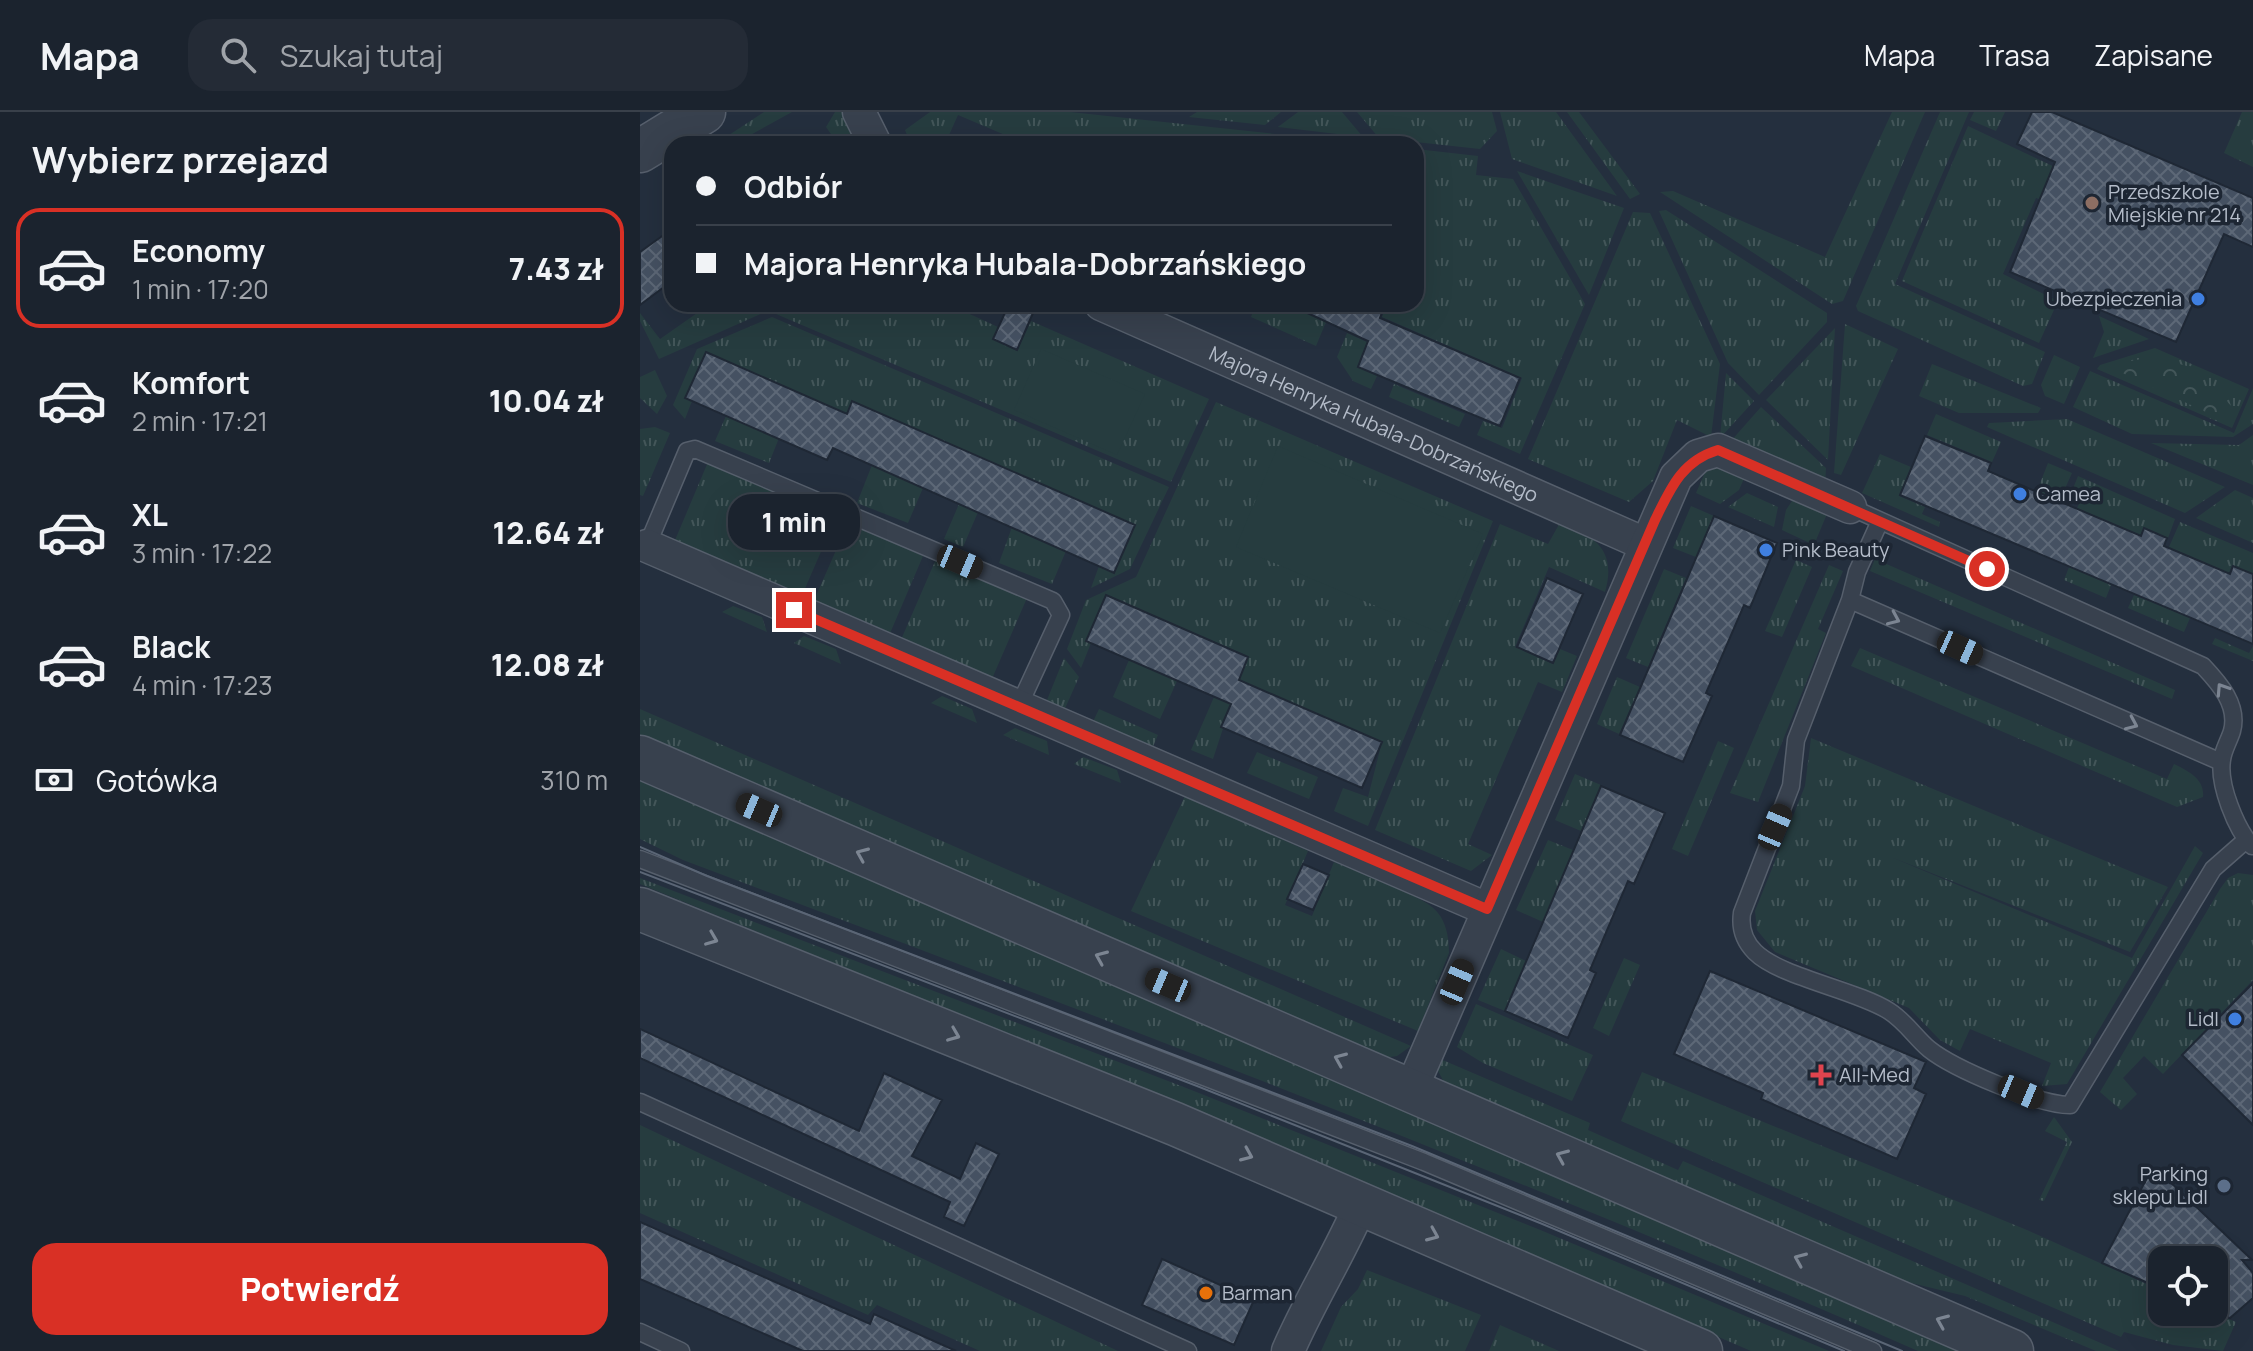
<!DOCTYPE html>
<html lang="pl">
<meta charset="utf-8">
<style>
:root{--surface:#1b232e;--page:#242b36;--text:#f1f3f6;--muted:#a0a4aa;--line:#39404a;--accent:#d93025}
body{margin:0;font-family:Manrope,sans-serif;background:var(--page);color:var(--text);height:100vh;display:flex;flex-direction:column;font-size:30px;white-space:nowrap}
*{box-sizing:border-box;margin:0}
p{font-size:26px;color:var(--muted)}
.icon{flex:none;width:44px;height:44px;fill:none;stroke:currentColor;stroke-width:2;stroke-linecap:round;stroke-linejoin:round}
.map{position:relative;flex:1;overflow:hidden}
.side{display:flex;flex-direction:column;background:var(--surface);width:640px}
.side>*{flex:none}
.guide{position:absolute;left:24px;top:24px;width:760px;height:176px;border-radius:24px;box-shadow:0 8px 32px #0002,0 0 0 2px var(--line);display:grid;align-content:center;height:176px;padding:0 32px;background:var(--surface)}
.fabs{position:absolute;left:1508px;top:1134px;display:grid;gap:16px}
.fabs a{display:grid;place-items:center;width:80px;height:80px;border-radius:16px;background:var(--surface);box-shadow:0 8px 32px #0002,0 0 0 2px var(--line);font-size:40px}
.end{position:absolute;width:36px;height:36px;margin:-18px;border:10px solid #d93025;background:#fff;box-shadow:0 0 0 4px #fff}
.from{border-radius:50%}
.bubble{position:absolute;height:56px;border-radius:24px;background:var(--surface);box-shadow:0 8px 32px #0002,0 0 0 2px var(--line);font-size:26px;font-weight:800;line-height:56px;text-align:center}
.car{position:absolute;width:24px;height:48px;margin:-24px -12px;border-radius:10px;box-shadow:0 0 6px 2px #0007;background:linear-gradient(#222 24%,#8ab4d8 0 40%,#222 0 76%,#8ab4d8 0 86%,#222 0)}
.guide b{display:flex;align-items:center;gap:28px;height:76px;font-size:30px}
.guide b+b{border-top:2px solid var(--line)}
.guide i{width:20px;height:20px;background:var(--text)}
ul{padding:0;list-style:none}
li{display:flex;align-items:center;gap:24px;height:120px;margin:0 16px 12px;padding:0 16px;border:4px solid transparent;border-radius:24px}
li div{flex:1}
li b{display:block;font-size:30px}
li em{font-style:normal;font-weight:800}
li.active{border-color:var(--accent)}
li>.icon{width:72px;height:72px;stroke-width:1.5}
h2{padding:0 32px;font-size:36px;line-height:96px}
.pay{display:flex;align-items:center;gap:20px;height:88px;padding:0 32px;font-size:30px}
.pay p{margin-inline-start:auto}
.action{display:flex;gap:16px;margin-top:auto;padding:16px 32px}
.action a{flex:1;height:92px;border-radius:24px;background:var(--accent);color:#fff;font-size:32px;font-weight:800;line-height:92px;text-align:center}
header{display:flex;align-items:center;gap:48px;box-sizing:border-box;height:112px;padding:0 40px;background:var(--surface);border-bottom:2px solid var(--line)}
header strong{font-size:38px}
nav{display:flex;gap:44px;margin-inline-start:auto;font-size:28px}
.search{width:560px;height:72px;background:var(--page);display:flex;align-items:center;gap:20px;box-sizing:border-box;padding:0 28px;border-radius:24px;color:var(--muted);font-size:30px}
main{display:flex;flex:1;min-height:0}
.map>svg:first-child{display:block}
.grass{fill:url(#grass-tufts)}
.forest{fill:url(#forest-crowns)}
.park{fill:#263c3f}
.building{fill:url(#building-cross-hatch);stroke:#1f2835;stroke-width:2}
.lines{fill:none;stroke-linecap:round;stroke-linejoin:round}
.service-casing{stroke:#565f6c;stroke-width:19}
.minor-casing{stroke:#565f6c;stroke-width:35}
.tertiary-casing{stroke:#565f6c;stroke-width:45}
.service{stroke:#38414e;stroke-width:16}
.minor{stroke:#38414e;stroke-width:32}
.tertiary{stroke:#38414e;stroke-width:42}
.tram{stroke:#5a6575;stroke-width:2}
.oneway{stroke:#7c8592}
.route{stroke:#d93025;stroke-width:10}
.education-dot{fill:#8d6e63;stroke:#1d2633;stroke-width:3}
.shop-dot{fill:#3f7fe0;stroke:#1d2633;stroke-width:3}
.health-dot{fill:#e0444e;stroke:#1d2633;stroke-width:3}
.service-dot{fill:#5c6f8a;stroke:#1d2633;stroke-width:3}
.food-dot{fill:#e8710a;stroke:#1d2633;stroke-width:3}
.labels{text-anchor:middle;stroke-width:7;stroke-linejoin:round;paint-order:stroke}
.poi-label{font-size:20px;fill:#b4bcc9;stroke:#1d2633;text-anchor:start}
.street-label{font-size:20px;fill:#b4bcc9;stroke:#1d2633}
</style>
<header>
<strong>Mapa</strong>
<div class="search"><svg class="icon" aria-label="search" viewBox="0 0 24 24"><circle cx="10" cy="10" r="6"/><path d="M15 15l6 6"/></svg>Szukaj tutaj</div>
<nav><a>Mapa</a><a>Trasa</a><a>Zapisane</a></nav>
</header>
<main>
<section class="side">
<h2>Wybierz przejazd</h2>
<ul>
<li class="active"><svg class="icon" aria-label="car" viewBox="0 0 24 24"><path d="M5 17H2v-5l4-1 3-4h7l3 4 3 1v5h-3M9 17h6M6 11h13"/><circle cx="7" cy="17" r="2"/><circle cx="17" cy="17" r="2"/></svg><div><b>Economy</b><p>1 min · 17:20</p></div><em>7.43 zł</em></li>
<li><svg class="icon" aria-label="car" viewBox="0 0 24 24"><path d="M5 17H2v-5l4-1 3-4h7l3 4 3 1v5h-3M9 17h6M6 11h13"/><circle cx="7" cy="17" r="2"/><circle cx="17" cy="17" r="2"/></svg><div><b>Komfort</b><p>2 min · 17:21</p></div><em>10.04 zł</em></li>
<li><svg class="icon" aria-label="car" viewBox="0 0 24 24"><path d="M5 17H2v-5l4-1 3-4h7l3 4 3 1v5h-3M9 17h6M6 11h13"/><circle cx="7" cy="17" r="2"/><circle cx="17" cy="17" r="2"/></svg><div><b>XL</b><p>3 min · 17:22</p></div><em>12.64 zł</em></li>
<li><svg class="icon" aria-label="car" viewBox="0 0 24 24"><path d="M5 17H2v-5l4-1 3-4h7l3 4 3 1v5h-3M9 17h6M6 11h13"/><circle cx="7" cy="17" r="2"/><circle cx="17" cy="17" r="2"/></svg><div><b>Black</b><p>4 min · 17:23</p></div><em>12.08 zł</em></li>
</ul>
<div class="pay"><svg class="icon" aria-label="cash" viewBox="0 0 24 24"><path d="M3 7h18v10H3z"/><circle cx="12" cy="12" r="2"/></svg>Gotówka<p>310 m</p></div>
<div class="action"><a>Potwierdź</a></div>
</section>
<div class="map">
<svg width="1613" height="1239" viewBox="0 0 1613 1239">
<defs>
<pattern id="grass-tufts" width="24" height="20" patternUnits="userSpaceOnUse" patternTransform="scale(2)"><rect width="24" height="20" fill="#263c3f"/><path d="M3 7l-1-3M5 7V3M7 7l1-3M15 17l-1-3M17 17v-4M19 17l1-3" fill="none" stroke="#435659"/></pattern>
<pattern id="forest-crowns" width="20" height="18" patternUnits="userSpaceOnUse" patternTransform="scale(2)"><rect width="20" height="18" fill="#263c3f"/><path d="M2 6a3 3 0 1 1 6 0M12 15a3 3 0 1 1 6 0" fill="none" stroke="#435659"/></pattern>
<pattern id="building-cross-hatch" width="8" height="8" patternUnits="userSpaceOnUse" patternTransform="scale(2)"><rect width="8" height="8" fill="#455162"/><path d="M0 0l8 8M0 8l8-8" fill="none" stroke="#5d6877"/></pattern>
</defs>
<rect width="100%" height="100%" fill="#242f3e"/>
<path class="grass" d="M124,0H152L94,32L89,23Z
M195,0H205L223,32H198L186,15Z
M290,0H430L729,32H386L318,3L305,32H271L265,18Z
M557,0H641L625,13L549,5Z
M658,0H702L723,25L638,15Z
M717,0H852L857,19L840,37L739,26Z
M860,0H916L977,84L872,47Z
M927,0H939L1000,82L990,87Z
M1252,0H1285L1203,189L1192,192L1020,80L1033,79L1185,145Z
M1300,0H1329L1255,172L1405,240L1392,272L1383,274L1218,199L1216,194Z
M1334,0H1365L1356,19L1330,8Z
M1602,0H1613V55L1584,41Z
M1328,14L1421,58L1408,90L1396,86L1363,162L1418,189L1399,231L1262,169Z
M776,37L838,44L836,63L873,67L945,192L880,342L837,323L843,309L862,316L882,266L742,205L747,192H776Z
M877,59L984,96L949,183Z
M1026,98L1187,201V210L1119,283L1088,251L1019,99Z
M993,100L1010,101L1080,252L1071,325L1037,308L1013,369L989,390L888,347Z
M70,192H143L19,247L0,209V201L20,227Z
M151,192H308L358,215L353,227L377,239L391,209L569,287L531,370L136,202Z
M616,192H644L686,210L676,234L611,205Z
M1459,204L1509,227L1453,246L1464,220Z
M132,205L529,375L490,457L451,476L459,454L475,460L494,413L213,289L207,302L66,240L46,285L52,289L45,307L33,293L57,237Z
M1205,212L1258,237L1201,363L1194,361Z
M1195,216L1188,348L1126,288Z
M707,221L727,230L717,255L737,264L731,277L713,269L697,245Z
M1515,236L1609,277L1592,316L1457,257L1460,253Z
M1414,243L1440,255L1424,292L1405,284L1401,273Z
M1292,252L1401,296L1398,301H1319L1279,284Z
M15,258L27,284L17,302L0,286V265Z
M1450,259L1594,321L1613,276V312L1593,325L1492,322L1433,295Z
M1086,261L1114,289L1080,326Z
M754,272L825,302L819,315L749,285Z
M576,290L853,409L728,714L694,699L703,676L728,685L742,630L599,568L608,544L466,483L446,529L451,531L441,556L427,537L446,488L496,465Z
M1121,295L1186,356L1185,373L1090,330Z
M1296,302L1361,330L1352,350L1287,323Z
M86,304L139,326L129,351L75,329Z
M1427,307L1585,375L1545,401L1347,315L1349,311Z
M15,315L30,321L3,384L0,383V317Z
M1613,323V373L1511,331L1599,333Z
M1240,342L1271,355L1259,384L1285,395L1282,402L1300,410L1299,415L1222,381Z
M68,350L196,405L160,488L33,433Z
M1408,351L1432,361L1423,381L1416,378L1413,386L1397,379Z
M232,353L283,376L268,411L217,391Z
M1082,355L1106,362L1099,378L1080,392L1056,381L1066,358Z
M1438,364L1535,407L1528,426L1504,415L1500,423L1437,396L1441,388L1430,384Z
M1595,378L1613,386V431L1556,406Z
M1107,381L1138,395L1134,415L1088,395Z
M1156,383L1189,397L1174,433L1142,418L1146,398Z
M319,392L338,400L323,435L304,427Z
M1051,394L1074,404L1056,445L1033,436Z
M921,409C955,425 977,438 965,480L909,455L875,535L913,552L920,537L937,544L922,580L898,570L828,732L852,743L831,759L735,718L860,412L908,432Z
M1540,410L1613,441V462L1592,453L1589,461L1529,435Z
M208,411L283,444L248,526L172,493Z
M372,415L426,439L412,472L359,451Z
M296,447L387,486L351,569L260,530Z
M1235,447L1535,578L1532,587L1230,459Z
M1156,448L1172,455L1142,525L1125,519Z
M1189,453L1203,459L1178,517L1186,521L1118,690L1090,681Z
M1429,455L1471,473L1466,486L1424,468Z
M1024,457L1046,466L1008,555L986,546Z
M1494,483L1550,506L1544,520L1488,496Z
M93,494L122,505L127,520L82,500Z
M164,524L196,537L201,552L154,531Z
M1575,526L1609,541L1613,534V549L1572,532Z
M1220,536L1527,667L1534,652C1548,659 1565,667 1563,685L1537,695L1211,554Z
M424,546L439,565L423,601L405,593Z
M489,548L537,569L520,607L473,585Z
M977,565L1000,575L979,622L957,612Z
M302,584L332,597L337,611L291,591Z
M574,585L591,592L573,647L551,638Z
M0,597L771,934L757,944L743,946L0,625Z
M459,597L518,623L511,639L451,614Z
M375,616L407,629L409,643L363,623Z
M1171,626L1528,775L1490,840L1251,745L1492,846L1555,734L1563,741L1427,972L1402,974L1411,951L1330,917L1320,939L1300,928L1269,896L1135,840L1117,818L1115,799L1165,674Z
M1078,629L1094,636L1048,744L1032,737Z
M617,640L678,665L669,687L607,661Z
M443,645L477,658L481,671L434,652Z
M935,662L961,673L941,719L915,708Z
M0,669L1322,1239H1278C872,1061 458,904 43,748L0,727Z
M545,684L668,739L645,793L672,804L694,750C717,760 775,781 792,795C806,806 809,825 809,841L778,919L491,799Z
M908,728L933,738L903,810L876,798Z
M1598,761L1613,763V868L1523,962L1504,944L1483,966L1497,982L1481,998L1460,980L1580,777L1588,766Z
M0,766L554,979L898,1117L1189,1239H1111L547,995L0,772Z
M861,837L886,849L865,899L838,888Z
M984,846L1000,853L969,924L953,916Z
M836,892L953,943L932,989L843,951L817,935Z
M798,946L950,1011L948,1018L1038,1058L1043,1049L1479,1239H1456L1325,1184L1259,1168L805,972L797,957Z
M1002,960L1387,1118L1522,1179V1200H1572L1596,1210L1583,1239L1533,1233L1484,1220L1481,1225L981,1009Z
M1414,1005L1432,1030L1404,1089L1399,1088L1427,1030L1405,1019Z
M0,1013L478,1239H340L237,1193L228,1203L0,1101Z
M727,1158L841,1203L825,1239H681L701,1195L718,1177Z
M860,1213L919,1239H849Z"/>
<path class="forest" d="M1511,245L1547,254C1560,278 1585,282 1595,299L1583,308L1476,258L1481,251Z"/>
<path class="park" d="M401,237L505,282L477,343L374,298Z
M638,334L843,422L800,521L596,435Z"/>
<path class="building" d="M1392,0H1412L1613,86V135L1584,122L1536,230L1370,160L1415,50L1377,32Z
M32,117V169L0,193V140Z
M369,192L393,201L377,238L353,227Z
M648,192H745L740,206L880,266L860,314L718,255L728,229Z
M66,240L207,302L212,289L495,413L474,461L193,336L187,348L45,286Z
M1285,324L1351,351L1348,359L1501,424L1504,416L1527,426L1524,434L1590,462L1593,454L1613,462V532L1260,383Z
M1074,404L1137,431L1110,496L1104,493L1066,581L1072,584L1043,650L980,623Z
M907,466L943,482L913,551L877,535Z
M466,483L608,545L599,568L742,630L722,676L581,615L591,592L446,529Z
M961,674L1025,701L994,772L988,769L950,858L956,861L928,926L865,899Z
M663,752L689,763L673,798L647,787Z
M1070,859L1286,950L1274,976L1286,982L1257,1047L1121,987L1123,981L1034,942Z
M1613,871V1013L1542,943Z
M0,917L219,1019L244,961L302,988L272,1044L320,1067L336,1031L359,1042L324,1114L304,1105L310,1090L0,946Z
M1525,1065L1612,1148H1602L1613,1161V1186L1590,1206L1574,1199V1148H1522V1177L1462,1151L1507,1066Z
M0,1110L230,1212L234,1202L316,1239H163L0,1167Z
M522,1147L614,1188L594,1233L502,1193Z"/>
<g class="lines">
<g class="service-casing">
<path id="service" d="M1210,395L1563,554C1579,571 1599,593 1592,619C1589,629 1583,638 1582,648C1578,672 1596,717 1612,734
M1240,409L1217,460L1210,488L1581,650
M7,434L47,339L55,337L413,489L421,503L378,596
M1210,488L1156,628L1151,674L1102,801C1100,815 1104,829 1115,840C1140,865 1216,878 1249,899C1265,909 1275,925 1289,937C1314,957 1399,993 1430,993L1573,757L1606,728
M0,747L784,1050L1233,1239
M0,990L548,1239
M0,1220L41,1239"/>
</g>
<g class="minor-casing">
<g id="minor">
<path d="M219,0L235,32"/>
<path id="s1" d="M461,192L1005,432"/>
<path d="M7,434L847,797"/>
<path d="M771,978L1036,365L1058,344L1078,338L1210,395"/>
<path d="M648,1239C670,1188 699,1143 721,1092"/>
</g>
</g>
<g class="tertiary-casing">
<path id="tertiary" d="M0,39L64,0
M0,645L1372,1239
M0,797L535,1012L1061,1239"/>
</g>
<use href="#service" class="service"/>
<use href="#minor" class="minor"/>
<use href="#tertiary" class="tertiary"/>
<path class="tram" d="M0,735L67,764L772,1034L1262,1239
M0,760L557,974L900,1111L1204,1239"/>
</g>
<defs><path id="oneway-chevron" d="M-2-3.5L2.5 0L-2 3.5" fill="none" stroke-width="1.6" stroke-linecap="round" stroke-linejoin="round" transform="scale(2)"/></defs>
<g class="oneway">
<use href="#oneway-chevron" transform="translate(1254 507) rotate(24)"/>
<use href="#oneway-chevron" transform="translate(1582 577) rotate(-123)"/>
<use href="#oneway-chevron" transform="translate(1492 612) rotate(24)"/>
<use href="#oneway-chevron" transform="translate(222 742) rotate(-157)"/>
<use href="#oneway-chevron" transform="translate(72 827) rotate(22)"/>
<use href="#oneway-chevron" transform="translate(461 845) rotate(-157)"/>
<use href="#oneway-chevron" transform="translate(314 923) rotate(22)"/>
<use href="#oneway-chevron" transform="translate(700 947) rotate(-157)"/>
<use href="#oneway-chevron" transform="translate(607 1043) rotate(23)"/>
<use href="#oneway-chevron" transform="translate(922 1044) rotate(-157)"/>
<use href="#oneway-chevron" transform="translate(793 1123) rotate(23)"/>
<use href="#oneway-chevron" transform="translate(1160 1147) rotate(-157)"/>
<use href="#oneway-chevron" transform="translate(1302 1209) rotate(-157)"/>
</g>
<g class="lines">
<path class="route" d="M154,498L847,797L1015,408C1031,375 1042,349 1078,338L1347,457"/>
</g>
<circle class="education-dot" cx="1452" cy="91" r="8"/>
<g class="shop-dot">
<circle cx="1558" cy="187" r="8"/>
<circle cx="1380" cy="382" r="8"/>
<circle cx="1126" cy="438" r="8"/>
<circle cx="1595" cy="907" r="8"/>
</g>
<path class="health-dot" d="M1177 951h8v8h8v8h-8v8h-8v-8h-8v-8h8z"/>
<circle class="service-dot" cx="1584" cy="1074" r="8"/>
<circle class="food-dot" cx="566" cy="1181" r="8"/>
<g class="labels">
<g class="poi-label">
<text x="1468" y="87">Przedszkole<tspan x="1468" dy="23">Miejskie nr 214</tspan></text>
<text x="1542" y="194" text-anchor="end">Ubezpieczenia</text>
<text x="1396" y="389">Camea</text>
<text x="1142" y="445">Pink Beauty</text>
<text x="1579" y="914" text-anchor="end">Lidl</text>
<text x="1199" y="970">All-Med</text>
<text x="1568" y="1069" text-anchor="end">Parking<tspan x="1568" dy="23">sklepu Lidl</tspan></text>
<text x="582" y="1188">Barman</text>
</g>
<g class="street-label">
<text dy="7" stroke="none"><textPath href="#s1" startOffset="298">Majora Henryka Hubala-Dobrzańskiego</textPath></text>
</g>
</g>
</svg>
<div class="fabs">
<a><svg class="icon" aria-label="locate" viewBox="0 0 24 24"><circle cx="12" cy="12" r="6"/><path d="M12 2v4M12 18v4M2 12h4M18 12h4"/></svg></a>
</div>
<i class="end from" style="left:1347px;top:457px"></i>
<i class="end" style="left:154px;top:498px"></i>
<div class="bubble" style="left:88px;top:382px;width:132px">1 min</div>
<i class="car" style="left:320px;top:450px;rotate:113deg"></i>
<i class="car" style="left:1320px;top:536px;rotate:114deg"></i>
<i class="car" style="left:119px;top:698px;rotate:293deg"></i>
<i class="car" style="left:1135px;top:715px;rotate:23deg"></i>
<i class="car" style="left:817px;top:870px;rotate:23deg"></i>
<i class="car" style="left:528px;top:873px;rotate:293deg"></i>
<i class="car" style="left:1381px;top:980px;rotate:113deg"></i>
<div class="guide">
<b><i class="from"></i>Odbiór</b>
<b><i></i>Majora Henryka Hubala-Dobrzańskiego</b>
</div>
</div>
</main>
